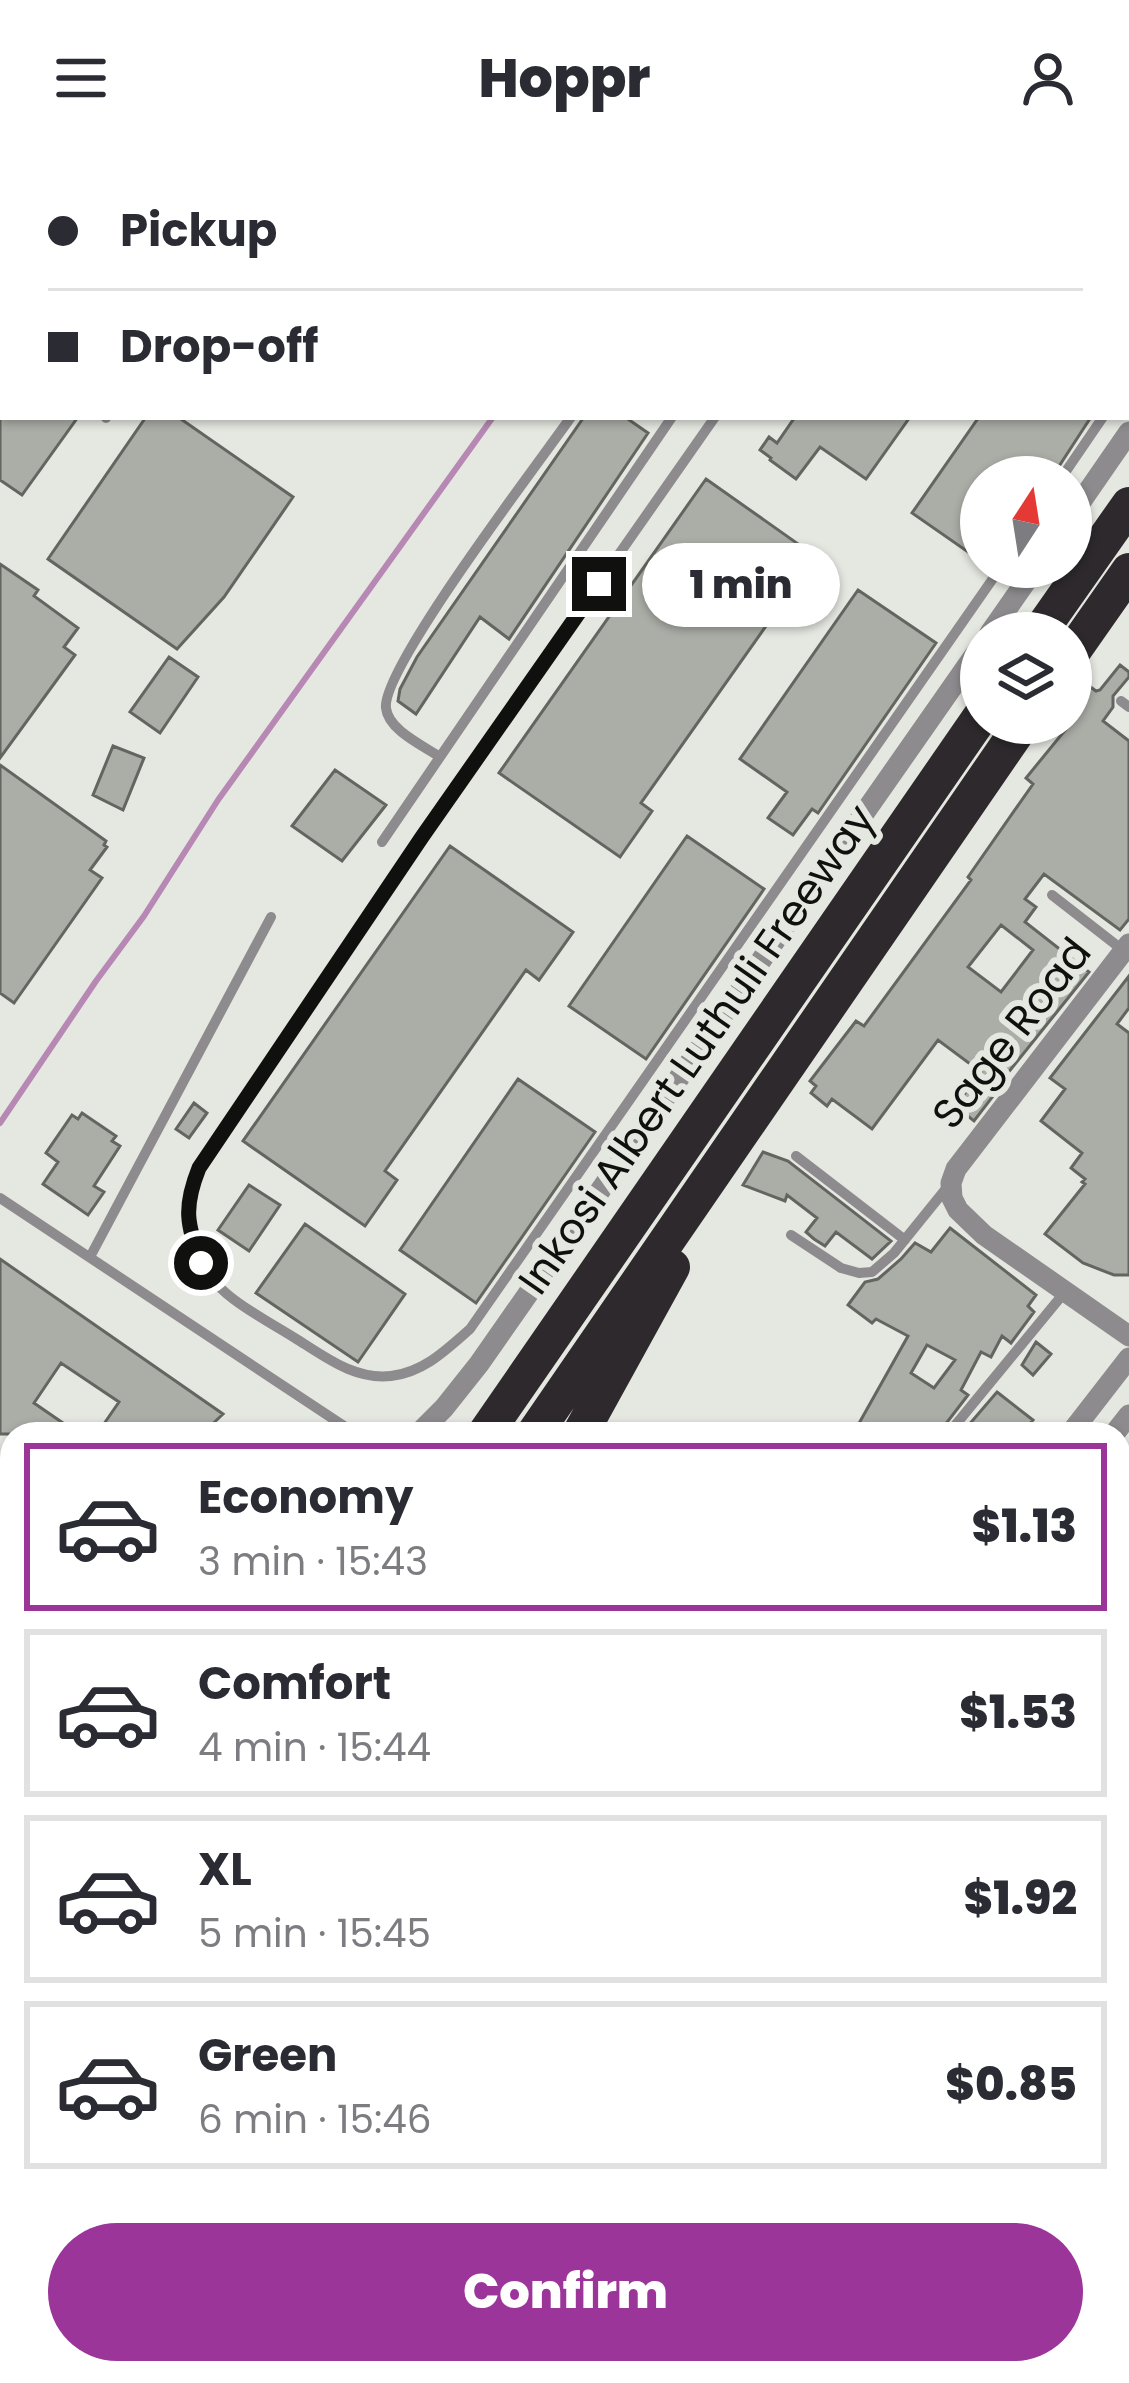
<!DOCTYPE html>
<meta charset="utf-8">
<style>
:root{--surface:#fff;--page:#f7f7f7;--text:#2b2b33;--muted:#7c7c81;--line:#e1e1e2;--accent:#9c3599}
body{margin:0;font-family:Poppins,sans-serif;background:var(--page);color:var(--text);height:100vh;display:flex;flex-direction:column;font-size:45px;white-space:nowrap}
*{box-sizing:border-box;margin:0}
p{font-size:39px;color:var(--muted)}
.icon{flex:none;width:66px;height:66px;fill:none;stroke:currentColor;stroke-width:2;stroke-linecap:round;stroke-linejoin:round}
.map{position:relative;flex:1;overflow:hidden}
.drawer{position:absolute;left:0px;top:1266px;width:1131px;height:963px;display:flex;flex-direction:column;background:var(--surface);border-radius:36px 36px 0 0;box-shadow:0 3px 9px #0004}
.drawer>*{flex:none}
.hud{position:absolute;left:0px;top:0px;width:1131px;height:264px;box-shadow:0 3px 9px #0004;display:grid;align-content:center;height:264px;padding:0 48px;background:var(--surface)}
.needle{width:78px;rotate:12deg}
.fabs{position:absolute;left:960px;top:300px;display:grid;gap:24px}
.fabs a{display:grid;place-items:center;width:132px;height:132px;border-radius:50%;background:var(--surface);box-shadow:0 3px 9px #0004;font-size:60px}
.end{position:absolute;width:54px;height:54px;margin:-27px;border:15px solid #10110e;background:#fff;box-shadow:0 0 0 6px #fff}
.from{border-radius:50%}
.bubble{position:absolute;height:84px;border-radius:42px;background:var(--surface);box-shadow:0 3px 9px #0004;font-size:39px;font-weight:800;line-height:84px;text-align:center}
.hud b{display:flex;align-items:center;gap:42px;height:114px;font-size:45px}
.hud b+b{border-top:3px solid var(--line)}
.hud i{width:30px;height:30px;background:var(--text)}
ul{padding:21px 0 0;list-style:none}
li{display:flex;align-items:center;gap:36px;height:168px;margin:0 24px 18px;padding:0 24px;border:6px solid var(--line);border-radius:0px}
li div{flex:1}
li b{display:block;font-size:45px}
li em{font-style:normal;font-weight:800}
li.current{border-color:var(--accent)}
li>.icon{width:108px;height:108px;stroke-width:1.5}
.cta{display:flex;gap:24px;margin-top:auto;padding:24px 48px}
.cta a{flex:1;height:138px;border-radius:72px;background:var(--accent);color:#fff;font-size:48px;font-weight:800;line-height:138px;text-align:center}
header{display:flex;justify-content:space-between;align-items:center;height:156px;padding:0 48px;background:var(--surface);font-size:54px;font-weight:800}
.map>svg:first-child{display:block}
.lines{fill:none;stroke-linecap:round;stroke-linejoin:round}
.stream{stroke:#b688b3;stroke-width:6}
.building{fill:#abada7;stroke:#646560;stroke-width:3;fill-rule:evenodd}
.service{stroke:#8d8b8d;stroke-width:10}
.minor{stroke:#8d8b8d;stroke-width:21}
.tertiary{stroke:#8d8b8d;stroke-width:27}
.trunk{stroke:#393538;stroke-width:33}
.motorway{stroke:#2d292c;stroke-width:36}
.route{stroke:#10110e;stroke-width:15}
.labels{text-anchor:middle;stroke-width:12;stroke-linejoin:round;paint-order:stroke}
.street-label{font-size:42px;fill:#10110e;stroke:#e5e7e1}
</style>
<header><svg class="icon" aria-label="menu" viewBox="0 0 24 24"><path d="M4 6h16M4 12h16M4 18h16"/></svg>Hoppr<svg class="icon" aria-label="person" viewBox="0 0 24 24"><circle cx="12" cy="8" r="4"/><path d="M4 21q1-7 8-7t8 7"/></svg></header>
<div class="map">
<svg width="1129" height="2227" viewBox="0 0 1129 2227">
<rect width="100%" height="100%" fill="#e5e7e1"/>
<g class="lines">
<path class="stream" d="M667,3L669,0
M0,967L96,825L144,760L218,644L493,261"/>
</g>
<path class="building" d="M0,261H78L22,339L0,324Z
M146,261H178L293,341L224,441L177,493L48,403Z
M584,261H625L648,277L509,483L480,461L416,558L398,545L400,533L417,501Z
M795,261H910L866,323L820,291L796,323L770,304L771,302L760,294L769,281L777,287Z
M979,261H1091L1052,321H981V405L912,357Z
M706,323L825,407L793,453L783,446L641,647L652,655L620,701L499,617Z
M0,408L38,434L34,440L78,472L64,491L75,499L0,602Z
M858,434L936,487L818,657L812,653L793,679L768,662L787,636L740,603Z
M169,501L198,521L160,577L130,556Z
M1120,509L1129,516V521L1113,540V551L1103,565L1129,585V763L1120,774L1044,718L1025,743L1036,751L1025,766L1089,816L995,933L997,935L974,965L955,950L981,916L938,884L872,973L832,943L827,950L811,937L816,930L810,925L856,865L864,870L971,724L968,721L1033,628L1026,622L1071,567V551L1088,529L1096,535L1100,534ZM1001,769L1033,794L1001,836L968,811Z
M113,590L144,602L123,654L93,639Z
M0,609L106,685L104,689L107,691L90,714L102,722L14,847L0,837Z
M335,614L386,649L342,705L292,670Z
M687,680L764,733L646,903L569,850Z
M450,690L573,776L539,824L526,814L385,1015L397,1024L365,1070L243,985Z
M1129,820V852L1117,868L1129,877V1119H1114L1083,1107L1045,1078L1085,1028L1082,1026L1085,1023L1071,1012L1082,997L1041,965L1065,933L1050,922Z
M518,923L595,976L476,1147L400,1094Z
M194,947L207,957L189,982L176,973Z
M82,957L116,980L112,985L120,990L94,1030L104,1036L88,1059L43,1028L58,1006L46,997L72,959L78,963Z
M763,996L788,1005L891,1085L872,1103L836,1076L825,1090L814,1083L806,1076L817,1062L787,1039L785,1045L743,1029Z
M249,1029L280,1049L249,1095L218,1074Z
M305,1068L405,1138L358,1206L256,1137Z
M950,1072L1036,1139L1028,1150L1034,1156L1011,1187L1002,1180L991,1201L981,1196L961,1234L968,1239L938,1278H853L908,1180L876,1163L872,1167L848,1149L865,1126L878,1123L901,1103L915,1087L931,1096ZM927,1189L955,1204L934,1232L911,1217Z
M0,1103L223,1258L202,1278H97L119,1246L61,1207L34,1247L79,1278H0Z
M1036,1186L1051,1198L1033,1219L1022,1209Z
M997,1236L1033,1264L1022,1278H961Z"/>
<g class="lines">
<path class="service" d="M114,3L116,0
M170,3L171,0
M804,3L806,0
M969,3L971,0
M0,146L3,148
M0,168L3,164
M1128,172L1129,176
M1128,212L1129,208
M715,261L421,681L199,1012C181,1058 188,1105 227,1138C248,1156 275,1169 298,1184C327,1202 355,1224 391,1220C424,1216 446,1194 470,1173L1001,411
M106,262V261
M1062,321L1103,261
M1121,545L1129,551
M440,601C424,590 388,574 386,552C381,513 540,305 571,261
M382,686L672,261
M1052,739L1124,795
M796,1000L905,1084
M0,1042L356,1278
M791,1079L841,1112L859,1117L872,1116L894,1097L949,1029
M90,1101L271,761
M948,1278L1064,1137
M0,1407L12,1406
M1119,1855L1129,1872
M120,2217L134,2227
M317,2217L331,2227
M195,2227L204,2217
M769,2227L776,2217"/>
<path class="minor" d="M1071,360L1129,276
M990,477L1036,411
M1129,788L956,1013L951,1027L952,1042L958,1054L984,1079L1129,1180
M418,1278L444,1252L479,1208L981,490
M1070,1278L1129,1202
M1114,1278L1129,1259
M0,1869L12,1846
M354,2227L362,2217"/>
<path class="tertiary" d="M0,1453L12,1450
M1119,2050L1129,2036
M1119,2115L1129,2134
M979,2227L987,2217
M1043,2227L1051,2217"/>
<path class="trunk" d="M63,3L65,0
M0,24L3,20
M0,97L3,93"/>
<path class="motorway" d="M1039,477L1129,349
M1071,498L1129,415
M485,1278L981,560
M534,1278L1023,567
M580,1278L672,1111
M0,1932L12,1911
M0,1975L12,1958
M0,2045L12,2028"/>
</g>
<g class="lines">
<path class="route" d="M201,1107C187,1068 183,1052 199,1012L422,681L599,428"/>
</g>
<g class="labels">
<g class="street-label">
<text transform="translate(1011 877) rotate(-52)" y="15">Sage Road</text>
<text transform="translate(696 893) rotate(-55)" y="15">Inkosi Albert Luthuli Freeway</text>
</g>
</g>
</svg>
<div class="fabs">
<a><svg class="needle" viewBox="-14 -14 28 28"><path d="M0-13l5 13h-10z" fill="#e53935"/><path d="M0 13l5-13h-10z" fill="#7c7c81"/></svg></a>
<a><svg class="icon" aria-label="layers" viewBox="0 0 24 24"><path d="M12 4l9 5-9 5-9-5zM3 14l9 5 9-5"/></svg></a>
</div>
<i class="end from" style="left:201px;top:1107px"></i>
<i class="end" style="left:599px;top:428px"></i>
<div class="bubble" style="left:642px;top:387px;width:198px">1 min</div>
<div class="hud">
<b><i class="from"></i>Pickup</b>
<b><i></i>Drop-off</b>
</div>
<section class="drawer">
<ul>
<li class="current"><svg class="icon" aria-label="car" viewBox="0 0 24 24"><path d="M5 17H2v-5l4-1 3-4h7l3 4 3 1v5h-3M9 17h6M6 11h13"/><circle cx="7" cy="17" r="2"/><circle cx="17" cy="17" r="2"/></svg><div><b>Economy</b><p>3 min · 15:43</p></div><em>$1.13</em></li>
<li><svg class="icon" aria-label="car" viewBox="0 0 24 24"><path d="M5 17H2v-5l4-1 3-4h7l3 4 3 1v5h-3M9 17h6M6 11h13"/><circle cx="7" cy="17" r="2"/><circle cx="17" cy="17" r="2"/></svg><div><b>Comfort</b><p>4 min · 15:44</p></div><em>$1.53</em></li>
<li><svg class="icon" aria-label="car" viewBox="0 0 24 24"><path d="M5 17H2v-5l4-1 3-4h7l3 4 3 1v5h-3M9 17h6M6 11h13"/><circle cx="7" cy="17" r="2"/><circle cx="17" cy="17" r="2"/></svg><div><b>XL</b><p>5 min · 15:45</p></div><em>$1.92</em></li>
<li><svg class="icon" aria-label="car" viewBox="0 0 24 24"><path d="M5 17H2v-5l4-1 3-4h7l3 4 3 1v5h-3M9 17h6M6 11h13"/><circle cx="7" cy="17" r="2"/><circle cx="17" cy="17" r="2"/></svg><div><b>Green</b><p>6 min · 15:46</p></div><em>$0.85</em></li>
</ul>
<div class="cta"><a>Confirm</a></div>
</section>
</div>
